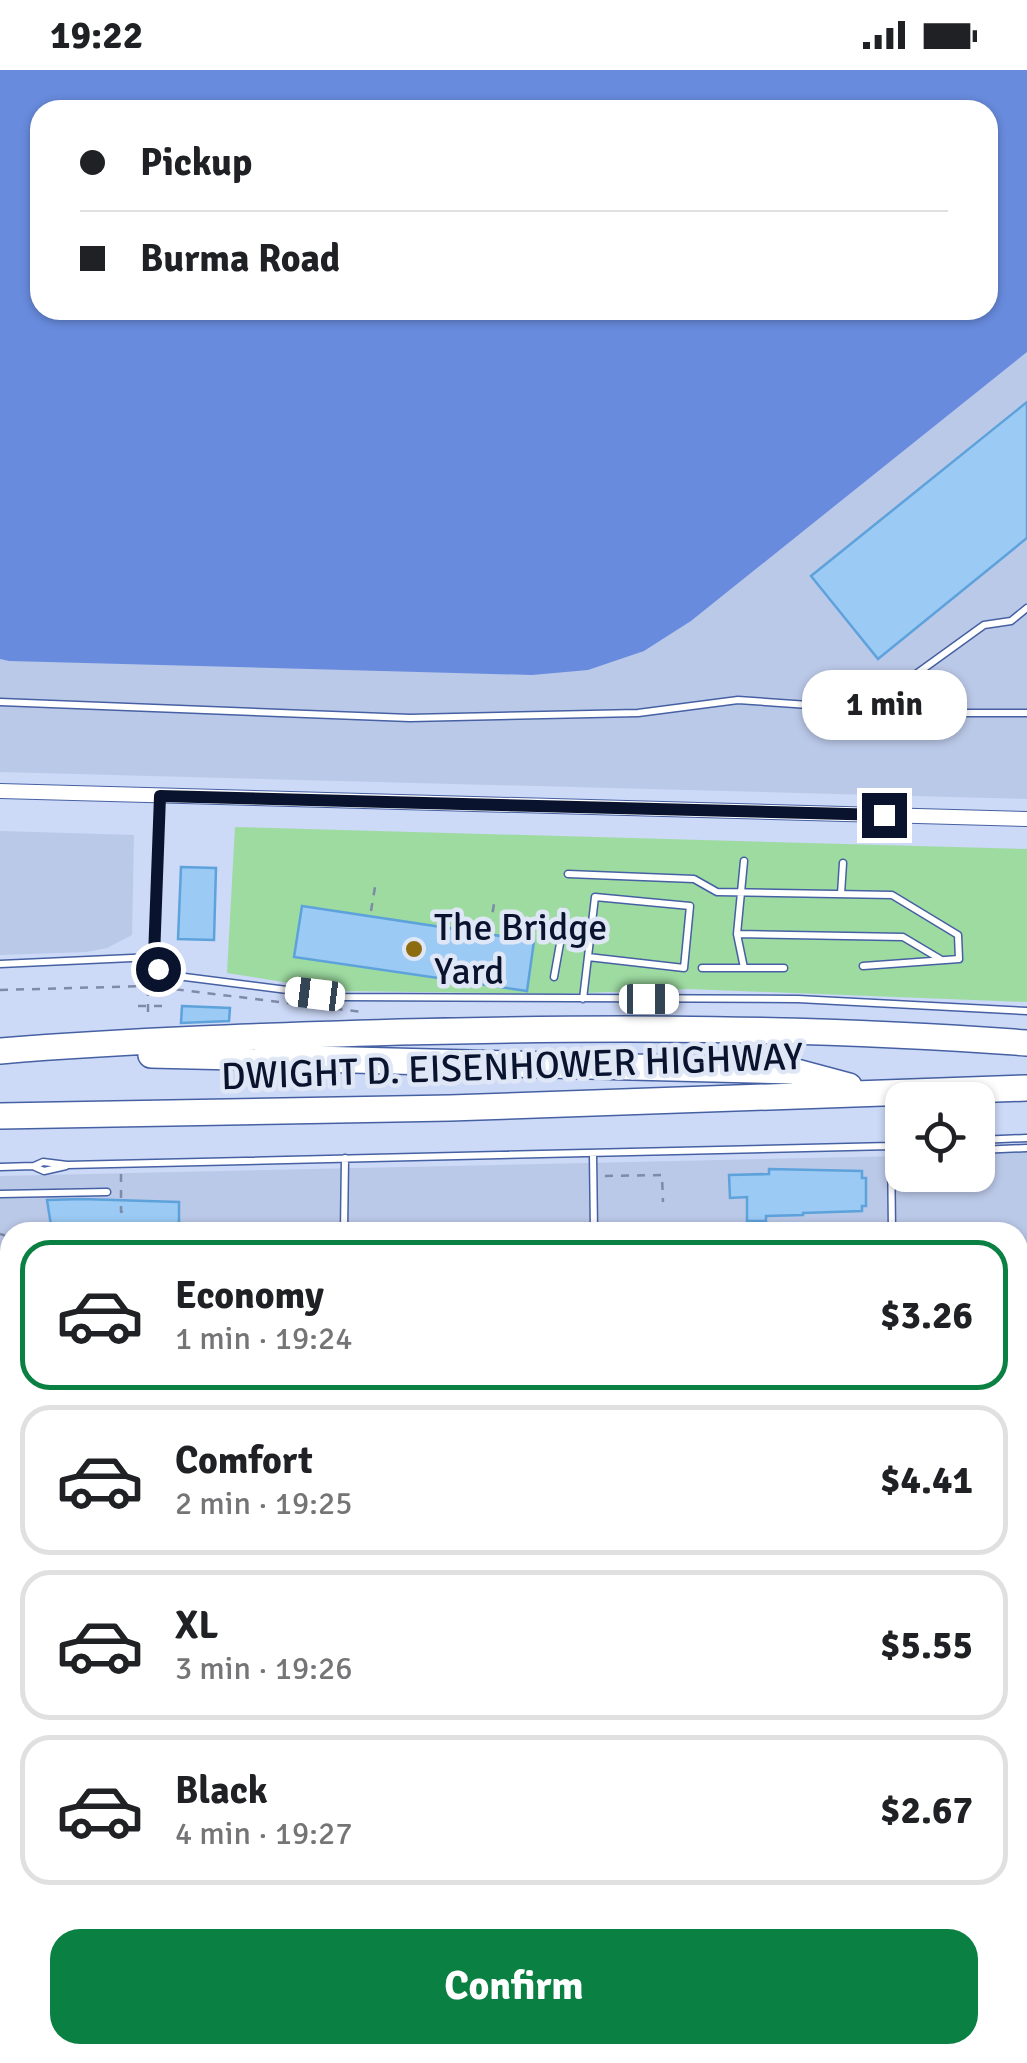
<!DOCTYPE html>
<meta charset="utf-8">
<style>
:root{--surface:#fff;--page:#f6f6f6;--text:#202124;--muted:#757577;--line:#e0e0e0;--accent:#0b8043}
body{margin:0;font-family:Signika,sans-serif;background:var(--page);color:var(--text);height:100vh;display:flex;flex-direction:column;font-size:38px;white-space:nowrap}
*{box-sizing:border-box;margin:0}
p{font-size:32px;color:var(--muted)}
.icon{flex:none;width:55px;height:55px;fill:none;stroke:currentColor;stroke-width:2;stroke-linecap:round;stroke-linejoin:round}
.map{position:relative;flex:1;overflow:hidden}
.sheet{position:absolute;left:0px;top:1152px;width:1028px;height:842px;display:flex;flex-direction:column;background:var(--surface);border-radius:30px 30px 0 0;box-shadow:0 2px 8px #0004}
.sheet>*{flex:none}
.guide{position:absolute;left:30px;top:30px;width:968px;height:220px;border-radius:30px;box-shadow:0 2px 8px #0004;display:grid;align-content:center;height:220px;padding:0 50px;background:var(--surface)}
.buttons{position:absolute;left:885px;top:1012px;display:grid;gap:20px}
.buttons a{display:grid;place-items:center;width:110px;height:110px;border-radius:20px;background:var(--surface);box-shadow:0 2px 8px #0004;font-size:50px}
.end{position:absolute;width:45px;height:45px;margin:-22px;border:12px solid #09132d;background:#fff;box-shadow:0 0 0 5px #fff}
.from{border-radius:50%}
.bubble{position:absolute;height:70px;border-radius:30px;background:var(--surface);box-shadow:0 2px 8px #0004;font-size:32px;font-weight:700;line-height:70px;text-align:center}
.car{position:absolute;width:30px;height:60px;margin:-30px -15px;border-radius:12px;box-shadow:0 0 8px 2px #0007;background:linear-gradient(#fff 24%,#345 0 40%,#fff 0 76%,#345 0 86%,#fff 0)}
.guide b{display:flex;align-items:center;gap:35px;height:95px;font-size:38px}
.guide b+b{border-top:2px solid var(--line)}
.guide i{width:25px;height:25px;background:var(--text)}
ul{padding:18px 0 0;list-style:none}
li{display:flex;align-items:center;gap:30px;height:150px;margin:0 20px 15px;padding:0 30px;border:5px solid var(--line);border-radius:30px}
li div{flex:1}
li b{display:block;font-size:38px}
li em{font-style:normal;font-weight:700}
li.selected{border-color:var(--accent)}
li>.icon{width:90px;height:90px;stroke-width:1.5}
.action{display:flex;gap:20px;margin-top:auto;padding:20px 50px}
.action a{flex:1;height:115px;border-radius:30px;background:var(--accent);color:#fff;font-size:40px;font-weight:700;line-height:115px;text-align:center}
.status{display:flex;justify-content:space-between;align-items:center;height:70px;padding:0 50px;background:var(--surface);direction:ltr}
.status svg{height:28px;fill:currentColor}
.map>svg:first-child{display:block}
.built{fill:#bbc9e9}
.green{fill:#9edba1}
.water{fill:#688bdd;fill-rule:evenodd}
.building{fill:#9bcaf4;stroke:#5ea2db;stroke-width:2.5}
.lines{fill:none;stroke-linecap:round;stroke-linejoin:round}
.service-casing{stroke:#4661a3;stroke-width:9}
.minor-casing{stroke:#4661a3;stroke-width:16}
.motorway-casing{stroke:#4661a3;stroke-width:28}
.path{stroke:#7e8aa6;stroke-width:2.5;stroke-dasharray:8 8;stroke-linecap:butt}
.service{stroke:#fff;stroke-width:6}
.minor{stroke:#fff;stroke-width:14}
.motorway{stroke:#fff;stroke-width:25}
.route{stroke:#09132d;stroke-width:12}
.poi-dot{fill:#8d6c0f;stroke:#dfe7f6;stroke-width:4}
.labels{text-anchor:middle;stroke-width:9;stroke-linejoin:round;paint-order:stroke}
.poi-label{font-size:38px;fill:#09132d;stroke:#dfe7f6;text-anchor:start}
.street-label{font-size:38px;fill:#09132d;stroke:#dfe7f6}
</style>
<div class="status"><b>19:22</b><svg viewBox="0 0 49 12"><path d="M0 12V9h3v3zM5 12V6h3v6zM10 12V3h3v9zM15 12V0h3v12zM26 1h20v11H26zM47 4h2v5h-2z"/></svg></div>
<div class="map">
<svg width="1027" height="1993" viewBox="0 0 1027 1993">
<rect width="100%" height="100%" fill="#ccd9f7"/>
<path class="built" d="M1027,282V729L0,702V589L9,591L644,581L691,551Z
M0,761L134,765L132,865L107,878L86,882L0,885Z
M1027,1082V1179H1018V1162H10V1188H0V1106L902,1086V1105H978V1084Z"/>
<path class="green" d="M235,757L1027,779V932L689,919L557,924L341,921L227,903Z
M0,1461H10V1810L0,1815Z
M10,1830V1985H144L170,1993H0V1834Z
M220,1985H314L310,1993H244Z"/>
<path class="water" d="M0,0H1027V282L691,551L644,581L588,600L532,605L9,591L0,589ZM988,40V240H40V40Z
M1027,1415V1993H524L529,1985H1018V1416Z
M0,1957L10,1964V1985H144L170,1993H0Z"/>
<path class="building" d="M1027,332V468L878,589L811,506Z
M181,797L216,798L214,870L178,869Z
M302,836L534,871L527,921L294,887Z
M182,936L230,938L229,951L181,953Z
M769,1099L862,1101V1108H866V1136H862V1141L803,1143V1145L766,1146V1151H747V1127L730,1128L729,1105L769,1104Z
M82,1129L179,1132V1162H52L47,1130Z"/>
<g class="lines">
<g class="service-casing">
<path id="service" d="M0,632L410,648L638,643L738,630L923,643H1027
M869,638L984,555L1011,551L1027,538
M160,728L154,887L159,899L169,905L342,927L798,929L1027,941
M744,791L737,864L903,867L940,889
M568,804L694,809L717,822L892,825L958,865L959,889L863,896
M841,824L843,793
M737,864L744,898
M561,868L563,842
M0,894L154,887
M702,898H784
M554,907L561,868L590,869
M583,929L595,827L690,836L684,898L588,887
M978,1070L1027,1068
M891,1076L892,1162
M978,1080L1027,1078
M593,1084L594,1162
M0,1097L34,1096L43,1092L67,1095L891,1076L902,1072
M35,1097L44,1101L66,1096
M0,1124L107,1122
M344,1162L345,1088
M0,1419L10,1420
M172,1985L193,1993
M490,1993L496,1985"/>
</g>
<g class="minor-casing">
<path id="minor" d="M0,721L1027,749"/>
</g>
<g class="motorway-casing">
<path id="motorway" d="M0,981C133,970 266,966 400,962C610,957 818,957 1027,973
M151,985L793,1001L849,1016
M0,1046L450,1038L1027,1018
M0,1205H10
M1018,1212L1027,1211
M0,1236H10
M1018,1239L1027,1237
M0,1282L10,1283
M1018,1296L1027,1294
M0,1333L10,1334
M0,1373L10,1374
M0,1391L10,1392"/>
</g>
<path class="path" d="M371,841L375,817
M490,858L494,834
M148,918V950
M0,920L148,916L362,942
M138,936H163
M121,1104V1142L125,1140
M605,1106L662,1105L663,1132
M0,1164L10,1167
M1018,1354L1027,1353"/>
<use href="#service" class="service"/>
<use href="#minor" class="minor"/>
<use href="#motorway" class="motorway"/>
</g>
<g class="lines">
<path class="route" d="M158,899L154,887L160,726L884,745"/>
</g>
<circle class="poi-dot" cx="414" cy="879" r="10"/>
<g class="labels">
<g class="poi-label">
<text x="434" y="870">The Bridge<tspan x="434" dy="44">Yard</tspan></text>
</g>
<g class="street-label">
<text transform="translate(512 996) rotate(-2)" y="13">DWIGHT D. EISENHOWER HIGHWAY</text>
</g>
</g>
</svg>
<div class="buttons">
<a><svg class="icon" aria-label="locate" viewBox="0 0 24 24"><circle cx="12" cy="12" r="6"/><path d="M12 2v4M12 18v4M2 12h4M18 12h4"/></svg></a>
</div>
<i class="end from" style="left:158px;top:899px"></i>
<i class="end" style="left:884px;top:745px"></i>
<div class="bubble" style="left:802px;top:600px;width:165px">1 min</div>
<i class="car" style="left:315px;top:924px;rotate:277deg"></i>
<i class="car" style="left:649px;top:929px;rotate:90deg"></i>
<div class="guide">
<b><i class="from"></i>Pickup</b>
<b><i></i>Burma Road</b>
</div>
<section class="sheet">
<ul>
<li class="selected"><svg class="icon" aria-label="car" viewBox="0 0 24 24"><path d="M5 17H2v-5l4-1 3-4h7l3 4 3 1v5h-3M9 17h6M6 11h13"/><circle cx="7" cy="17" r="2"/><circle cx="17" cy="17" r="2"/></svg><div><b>Economy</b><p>1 min · 19:24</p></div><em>$3.26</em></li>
<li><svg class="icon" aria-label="car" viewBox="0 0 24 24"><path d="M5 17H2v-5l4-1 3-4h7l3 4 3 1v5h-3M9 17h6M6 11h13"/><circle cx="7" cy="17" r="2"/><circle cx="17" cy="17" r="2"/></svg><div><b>Comfort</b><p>2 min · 19:25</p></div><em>$4.41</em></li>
<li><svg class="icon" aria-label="car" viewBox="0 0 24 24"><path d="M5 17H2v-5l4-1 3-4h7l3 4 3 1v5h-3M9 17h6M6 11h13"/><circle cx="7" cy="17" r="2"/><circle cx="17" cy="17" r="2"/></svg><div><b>XL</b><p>3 min · 19:26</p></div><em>$5.55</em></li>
<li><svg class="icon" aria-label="car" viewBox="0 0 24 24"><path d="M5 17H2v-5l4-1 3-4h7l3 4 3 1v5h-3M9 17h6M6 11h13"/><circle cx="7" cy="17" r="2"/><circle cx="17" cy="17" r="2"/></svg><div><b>Black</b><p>4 min · 19:27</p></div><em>$2.67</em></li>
</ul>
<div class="action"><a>Confirm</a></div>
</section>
</div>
